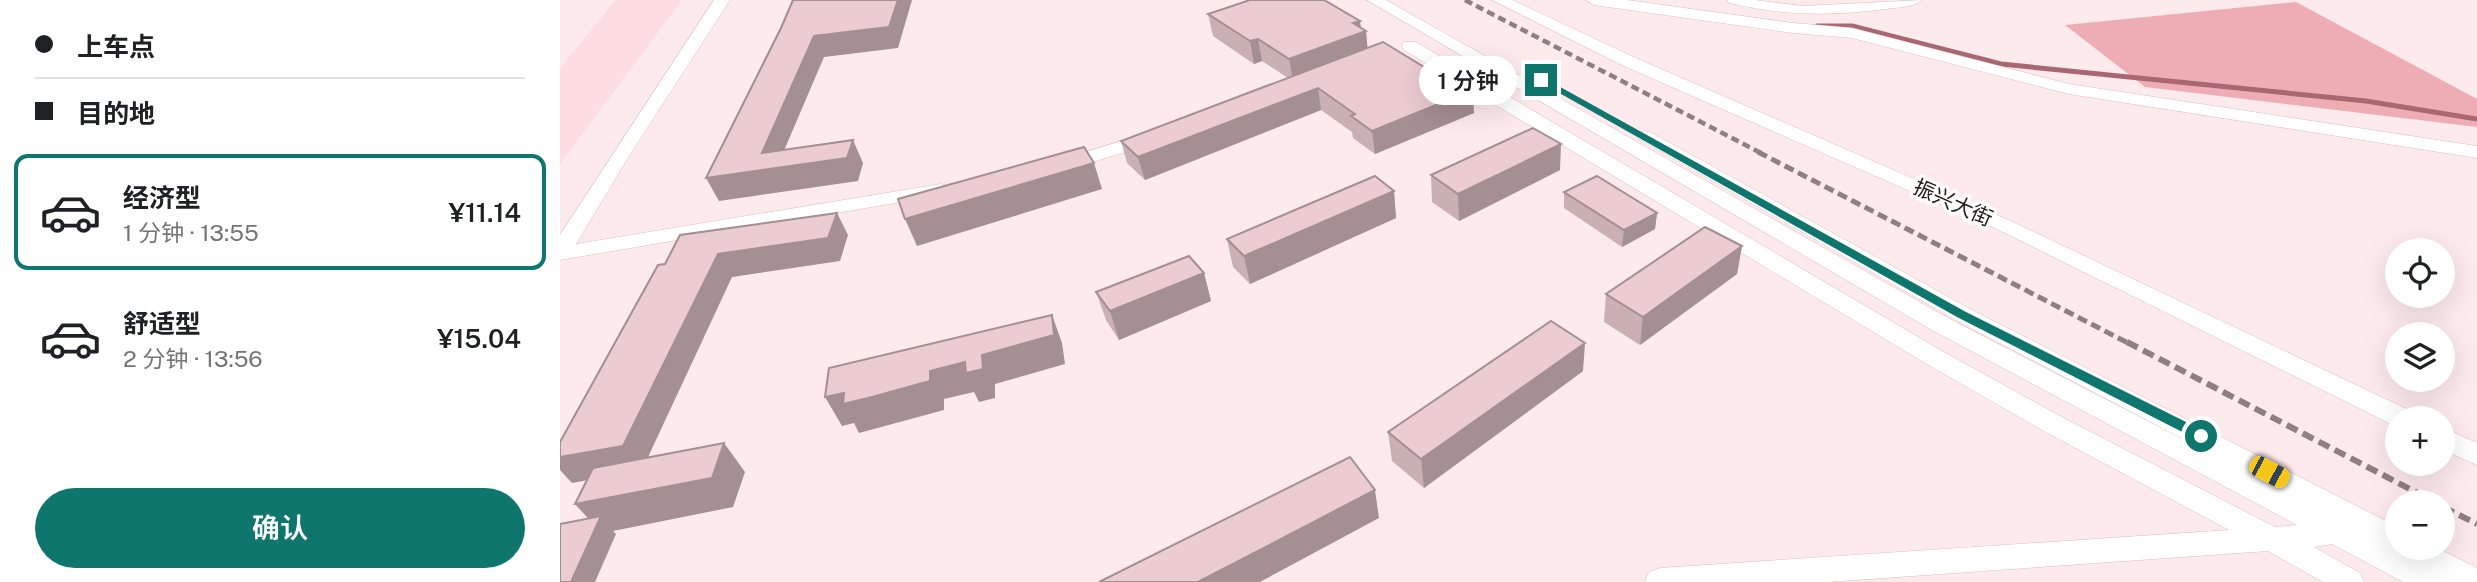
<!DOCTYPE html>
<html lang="zh">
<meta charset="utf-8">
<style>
:root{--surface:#fff;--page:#f6f6f6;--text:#202124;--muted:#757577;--line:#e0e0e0;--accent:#0f766e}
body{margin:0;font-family:"Public Sans","Noto Sans SC",sans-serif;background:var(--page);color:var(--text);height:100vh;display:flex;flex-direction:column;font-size:26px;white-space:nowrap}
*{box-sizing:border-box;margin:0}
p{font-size:23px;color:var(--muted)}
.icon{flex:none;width:38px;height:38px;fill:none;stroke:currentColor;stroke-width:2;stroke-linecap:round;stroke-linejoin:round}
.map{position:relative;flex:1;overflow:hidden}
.drawer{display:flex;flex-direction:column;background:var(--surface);width:560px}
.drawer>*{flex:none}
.guide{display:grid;align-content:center;height:154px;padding:0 35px;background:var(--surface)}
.controls{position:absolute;left:1825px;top:238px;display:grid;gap:14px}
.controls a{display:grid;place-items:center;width:70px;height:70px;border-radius:50%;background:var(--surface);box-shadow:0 7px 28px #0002;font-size:35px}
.end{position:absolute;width:32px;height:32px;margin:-16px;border:9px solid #0f766e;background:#fff;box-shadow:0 0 0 4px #fff}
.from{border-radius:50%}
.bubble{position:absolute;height:49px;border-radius:24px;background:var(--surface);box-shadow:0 7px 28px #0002;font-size:23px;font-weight:600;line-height:49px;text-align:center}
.car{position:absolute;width:21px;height:42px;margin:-21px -10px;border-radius:9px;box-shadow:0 0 5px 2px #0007;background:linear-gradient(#f5c518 24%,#345 0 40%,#f5c518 0 76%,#345 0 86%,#f5c518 0)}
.guide b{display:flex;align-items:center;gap:24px;height:66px;font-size:26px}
.guide b+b{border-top:2px solid var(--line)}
.guide i{width:18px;height:18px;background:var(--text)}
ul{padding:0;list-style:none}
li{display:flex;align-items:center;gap:21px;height:116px;margin:0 14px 10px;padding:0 21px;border:4px solid transparent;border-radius:14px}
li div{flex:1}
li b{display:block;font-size:26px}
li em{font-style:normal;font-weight:600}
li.selected{border-color:var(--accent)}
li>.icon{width:63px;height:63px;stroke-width:1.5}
.cta{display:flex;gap:14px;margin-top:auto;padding:14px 35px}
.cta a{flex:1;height:80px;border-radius:42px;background:var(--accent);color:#fff;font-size:28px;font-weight:600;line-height:80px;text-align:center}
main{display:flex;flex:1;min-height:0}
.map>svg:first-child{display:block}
.built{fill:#fddde1}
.green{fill:#eeacb5}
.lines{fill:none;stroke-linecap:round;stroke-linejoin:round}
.stream{stroke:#a96772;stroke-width:5}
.minor-casing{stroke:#dcbdc1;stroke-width:1}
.minor{fill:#fff;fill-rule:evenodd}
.rail-far2{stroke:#8e7f81;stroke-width:4.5;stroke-dasharray:8 4.5;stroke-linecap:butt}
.rail-far1{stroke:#8e7f81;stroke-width:5;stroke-dasharray:10 5;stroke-linecap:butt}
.rail{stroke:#8e7f81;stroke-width:6;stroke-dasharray:12 6;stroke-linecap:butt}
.wall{fill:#caafb3}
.shaded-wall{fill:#a48f92}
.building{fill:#ebccd0;stroke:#a48f92;stroke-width:2}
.route{fill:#0f766e}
.labels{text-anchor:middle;stroke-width:7;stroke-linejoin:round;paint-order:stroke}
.street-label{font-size:21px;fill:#251a1c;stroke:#fcfcfc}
</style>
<main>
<section class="drawer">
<div class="guide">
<b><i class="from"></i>上车点</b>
<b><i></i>目的地</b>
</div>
<ul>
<li class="selected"><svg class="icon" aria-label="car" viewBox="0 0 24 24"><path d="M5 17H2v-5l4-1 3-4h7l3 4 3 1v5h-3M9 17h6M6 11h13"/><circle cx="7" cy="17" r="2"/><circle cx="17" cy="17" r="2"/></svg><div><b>经济型</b><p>1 分钟 · 13:55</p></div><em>¥11.14</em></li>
<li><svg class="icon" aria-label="car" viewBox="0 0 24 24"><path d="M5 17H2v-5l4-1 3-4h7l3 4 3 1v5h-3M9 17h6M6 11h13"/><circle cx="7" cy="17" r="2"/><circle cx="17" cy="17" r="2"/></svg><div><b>舒适型</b><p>2 分钟 · 13:56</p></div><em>¥15.04</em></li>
</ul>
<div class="cta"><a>确认</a></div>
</section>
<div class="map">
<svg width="1917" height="582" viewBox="0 0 1917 582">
<rect width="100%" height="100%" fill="#fdeaec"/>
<path class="built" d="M56,0H122L0,164V68Z"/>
<path class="green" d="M1736,2L1917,99V127L1585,87L1505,25Z"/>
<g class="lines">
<path class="stream" d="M1257,26H1292L1441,64L1806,101L1917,119"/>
<g class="minor-casing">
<path id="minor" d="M154,0H170L69,156L16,244L381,184L388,186L391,190L388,194L0,260V235Z
M807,0H826L1386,317L1669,463L1394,319L1076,137L1085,131L1092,133L1410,309L1838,527V548H1877L1917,568V582H1843L1772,544L1754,547L1800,573L1804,582H1763L1708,551L1267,582H1085L1089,572L1100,568L1669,530L1482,430L1365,363L844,50L842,46L844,42H856L1382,351L1500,416L1715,527L1737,525L1370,329Z
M932,0H952L1078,59L1453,222L1851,411L1855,418H1838V426L1833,425L1439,230L1066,67Z
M1026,0H1067L1233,23L1292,28L1509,84L1917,146V158L1509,94L1292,38L1233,33L1034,5Z
M1167,0H1195L1243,6L1362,0C1354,8 1337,7 1326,9C1272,16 1223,16 1170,3Z
M591,132L600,138L598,142L500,172L490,166L493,162Z
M1883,428L1917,443V465L1883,450Z"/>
</g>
<use href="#minor" class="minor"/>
<path class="rail-far2" d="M905,0L1201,153"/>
<path class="rail-far1" d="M1198,152L1570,344"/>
<path class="rail" d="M1567,342L1875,502
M1883,507L1917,524"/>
</g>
<path class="wall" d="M685,0H764L800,21L801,28L806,31L807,48L914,113L815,154L793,138L792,132L761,110L585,180L567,163L561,141L728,78L702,61L694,64L653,36L648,14L687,1Z
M1000,170L899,221L872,202L871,175Z
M834,191L836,218L690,284L673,267L667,239Z
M1004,192L1097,213L1095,229L1062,247L1004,208Z
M1182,246L1177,274L1080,345L1044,322L1046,294Z
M644,273L651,301L559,340L546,320L536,292Z
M1023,371L864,488L832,461L828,432Z"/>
<path class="shaded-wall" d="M338,0H352L338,48L264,57L217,167L293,140L303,163L298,181L159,201L146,178L202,153L254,36Z
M800,21L801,33L806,31L808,53L733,81L729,59L793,23Z
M698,39L702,61L694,64L690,41Z
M758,88L761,110L585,180L578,157Z
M913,90L914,113L815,154L812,131Z
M1001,144L1000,170L899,221L898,194Z
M534,163L542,189L357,246L345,219Z
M834,191L836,218L690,284L684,256Z
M277,213L288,235L280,261L172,277L82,470L12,483L0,470V457L158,254Z
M1097,213L1095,229L1062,247L1064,230Z
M1182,246L1177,274L1080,345L1083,317Z
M644,273L651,301L559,340L550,311Z
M492,315L502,343L505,364L435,384V398L419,402L414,392L384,399V410L299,433L294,423L282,426L265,397L370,371L422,355Z
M1025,343L1023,371L864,488L861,459Z
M164,443L185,472L173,507L53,531L56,534L35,582H11L36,527L15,504Z
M815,490L819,518L700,582H638Z"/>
<path class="building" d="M233,0H338L329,27L254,36L202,153L293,140L287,158L146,178L221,28Z
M690,0H764L800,21L793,23L806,31L729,59L698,39L690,41L648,14Z
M823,42L884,79L890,76L913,90L812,131L791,116L795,114L758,88L578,157L561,141Z
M973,128L1001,144L898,194L871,175Z
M524,147L534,163L345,219L338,199Z
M815,176L834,191L684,256L667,239Z
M1037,176L1097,213L1064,230L1004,192Z
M277,213L268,238L158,254L63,446L0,457V442L98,265L105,264L120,235Z
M1145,227L1182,246L1083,317L1046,294Z
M629,256L644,273L550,311L536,292Z
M492,315L494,335L422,355L423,369L406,373L405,362L370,371V381L312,397L283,404L284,393L265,397L269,368Z
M991,321L1025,343L861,459L828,432Z
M164,443L152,478L15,504L33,468Z
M790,457L815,490L638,582H539Z
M41,516L11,582H0V524Z"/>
<path class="route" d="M978,78H984L1406,312L1646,432L1648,436L1646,439H1636L1397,317L978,81Z"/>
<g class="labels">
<g class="street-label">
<text transform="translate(1393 203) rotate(24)" y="7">振兴大街</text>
</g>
</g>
</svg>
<div class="controls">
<a><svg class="icon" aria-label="locate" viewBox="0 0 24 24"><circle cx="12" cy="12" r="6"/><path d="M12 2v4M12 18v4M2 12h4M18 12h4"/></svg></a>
<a><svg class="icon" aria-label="layers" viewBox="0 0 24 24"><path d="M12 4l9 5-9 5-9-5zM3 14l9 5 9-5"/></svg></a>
<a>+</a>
<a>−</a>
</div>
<i class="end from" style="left:1641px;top:436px"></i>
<i class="end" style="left:981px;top:80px"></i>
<div class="bubble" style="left:859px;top:56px;width:98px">1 分钟</div>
<i class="car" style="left:1709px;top:472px;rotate:118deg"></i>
</div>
</main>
